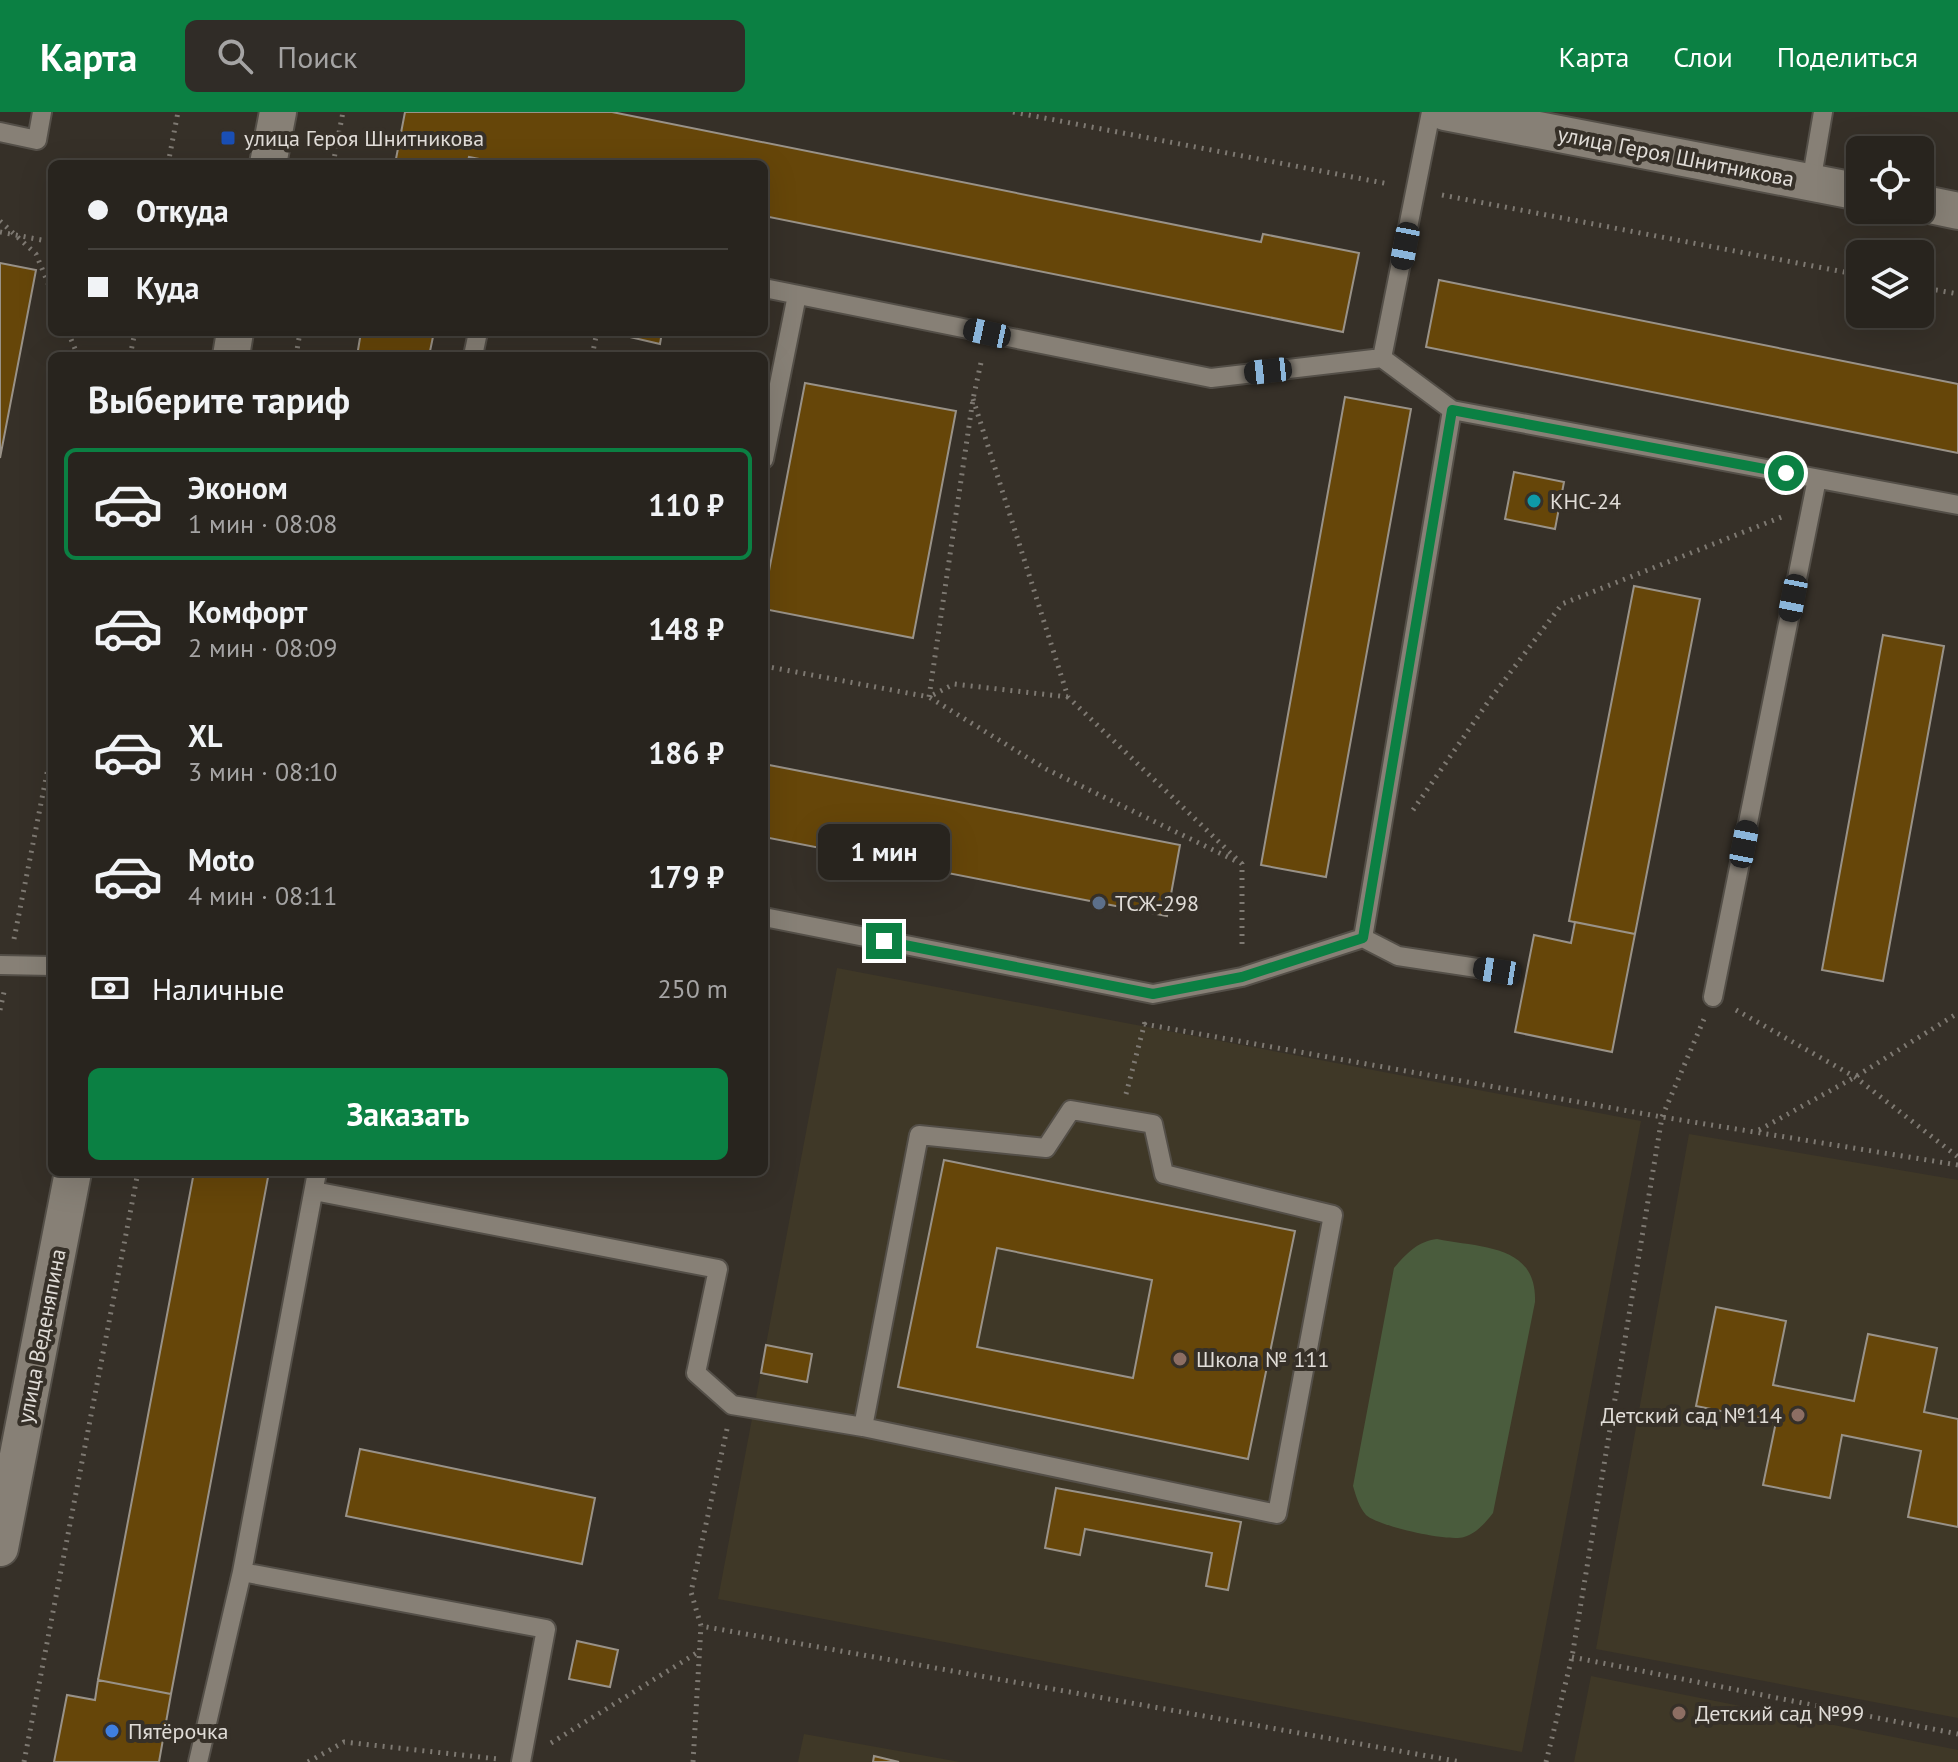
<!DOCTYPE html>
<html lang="ru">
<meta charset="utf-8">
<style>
:root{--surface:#28241e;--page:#302c27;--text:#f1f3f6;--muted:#a5a4a4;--line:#44413c;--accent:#0b8043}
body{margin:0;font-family:"PT Sans",sans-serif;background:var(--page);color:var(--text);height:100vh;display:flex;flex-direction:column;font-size:30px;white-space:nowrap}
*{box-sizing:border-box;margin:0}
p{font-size:26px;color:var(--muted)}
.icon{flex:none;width:44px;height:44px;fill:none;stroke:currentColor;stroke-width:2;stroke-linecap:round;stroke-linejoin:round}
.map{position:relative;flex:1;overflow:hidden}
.drawer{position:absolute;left:48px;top:240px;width:720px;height:824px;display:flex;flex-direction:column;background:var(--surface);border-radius:12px;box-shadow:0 8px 32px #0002,0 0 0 2px var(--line)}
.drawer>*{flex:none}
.hud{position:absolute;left:48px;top:48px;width:720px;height:176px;border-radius:12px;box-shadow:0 8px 32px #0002,0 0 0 2px var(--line);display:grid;align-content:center;height:176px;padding:0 40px;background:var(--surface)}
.buttons{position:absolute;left:1846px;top:24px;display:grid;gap:16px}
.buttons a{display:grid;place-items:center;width:88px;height:88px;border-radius:12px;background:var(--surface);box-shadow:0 8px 32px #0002,0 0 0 2px var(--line);font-size:40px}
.end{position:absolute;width:36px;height:36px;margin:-18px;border:10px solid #0b8043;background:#fff;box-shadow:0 0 0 4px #fff}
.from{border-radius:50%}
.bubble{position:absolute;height:56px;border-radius:12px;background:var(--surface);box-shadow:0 8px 32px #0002,0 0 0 2px var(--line);font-size:26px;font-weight:700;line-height:56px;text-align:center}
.car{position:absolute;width:24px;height:48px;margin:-24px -12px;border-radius:10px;box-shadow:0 0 6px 2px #0007;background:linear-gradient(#222 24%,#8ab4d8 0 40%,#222 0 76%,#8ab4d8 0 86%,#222 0)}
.hud b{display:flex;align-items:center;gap:28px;height:76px;font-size:30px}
.hud b+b{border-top:2px solid var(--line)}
.hud i{width:20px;height:20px;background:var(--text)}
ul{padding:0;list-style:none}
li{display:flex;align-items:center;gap:24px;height:112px;margin:0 16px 12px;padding:0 24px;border:4px solid transparent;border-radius:12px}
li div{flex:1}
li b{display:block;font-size:30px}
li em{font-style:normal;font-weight:700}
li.current{border-color:var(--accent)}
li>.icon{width:72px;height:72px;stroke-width:1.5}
h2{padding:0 40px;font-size:36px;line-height:96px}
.pay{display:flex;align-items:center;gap:20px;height:88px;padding:0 40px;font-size:30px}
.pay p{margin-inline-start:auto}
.button{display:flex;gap:16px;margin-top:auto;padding:16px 40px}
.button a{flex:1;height:92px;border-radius:12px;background:var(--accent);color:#fff;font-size:32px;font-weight:700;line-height:92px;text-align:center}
header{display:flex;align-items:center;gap:48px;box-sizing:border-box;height:112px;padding:0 40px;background:var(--accent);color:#fff}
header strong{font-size:38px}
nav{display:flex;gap:44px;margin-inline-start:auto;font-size:28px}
.search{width:560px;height:72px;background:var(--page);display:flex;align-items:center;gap:20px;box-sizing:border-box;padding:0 28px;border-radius:12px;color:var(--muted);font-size:30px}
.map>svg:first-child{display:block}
.education{fill:#3f3827}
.green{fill:#4a5c3d}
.building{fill:#664609;stroke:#999288;stroke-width:2;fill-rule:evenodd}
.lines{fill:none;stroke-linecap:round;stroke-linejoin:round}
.service-casing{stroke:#544f48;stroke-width:22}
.minor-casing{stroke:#544f48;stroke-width:40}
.path{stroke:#7e7972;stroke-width:5;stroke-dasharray:2 6;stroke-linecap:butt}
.service{stroke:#878076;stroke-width:18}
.minor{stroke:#878076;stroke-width:36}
.route{stroke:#0b8043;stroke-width:10}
.transit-dot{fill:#1a4fb4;stroke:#363028;stroke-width:3}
.culture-dot{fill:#0f9aa8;stroke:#363028;stroke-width:3}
.service-dot{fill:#5c6f8a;stroke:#363028;stroke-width:3}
.education-dot{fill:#8d6e63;stroke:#363028;stroke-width:3}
.shop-dot{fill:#3f7fe0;stroke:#363028;stroke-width:3}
.labels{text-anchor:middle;stroke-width:8;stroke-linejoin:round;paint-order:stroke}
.poi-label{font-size:22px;fill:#e0dcd7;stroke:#363028;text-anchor:start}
.street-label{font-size:22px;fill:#e0dcd7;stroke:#363028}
</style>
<header>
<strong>Карта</strong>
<div class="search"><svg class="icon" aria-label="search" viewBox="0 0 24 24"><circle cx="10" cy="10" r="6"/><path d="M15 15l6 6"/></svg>Поиск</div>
<nav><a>Карта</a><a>Слои</a><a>Поделиться</a></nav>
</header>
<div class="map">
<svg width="1958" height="1650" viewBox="0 0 1958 1650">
<rect width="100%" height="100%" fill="#363028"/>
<path class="education" d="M837,856L1641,1009L1522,1640L718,1487Z
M1689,1022L1958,1068V1606L1596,1537Z
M1591,1564L1958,1638V1650H1574Z
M804,1622L960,1650H798Z"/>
<path class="green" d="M1437,1127C1481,1136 1537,1132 1535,1190L1493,1401C1485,1411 1477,1421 1464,1425C1448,1430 1378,1414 1366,1403C1359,1395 1356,1384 1353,1374L1394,1156C1406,1142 1418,1129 1437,1127Z"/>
<path class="building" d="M405,0H612L1261,130L1263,122L1359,141L1343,220L764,104V52H504L469,45L467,52H395Z
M0,151L36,158L0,346Z
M1439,168L1958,272V341L1426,235Z
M361,220H434L429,244H357Z
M621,220H662L660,232L621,223Z
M805,271L956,299L913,526L764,497V485Z
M1345,285L1411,297L1326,765L1261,753Z
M1514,360L1564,370L1555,417L1505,407Z
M1634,474L1700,487L1635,822L1569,809Z
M1883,523L1944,534L1883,869L1822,858Z
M764,652L1180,733L1167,804L764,725Z
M1575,810L1635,822L1612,940L1515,920L1534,823L1571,831Z
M944,1048L1295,1119L1248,1347L898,1275ZM997,1136L1152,1168L1133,1266L977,1235Z
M194,1060H269L171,1582L98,1568Z
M1716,1195L1786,1209L1773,1273L1854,1289L1868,1222L1937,1236L1924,1300L1958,1307V1415L1908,1405L1921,1339L1842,1323L1830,1386L1763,1373L1776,1310L1696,1294Z
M766,1233L812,1242L807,1270L761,1261Z
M360,1337L595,1386L582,1452L346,1404Z
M1056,1376L1241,1410L1228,1478L1206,1474L1212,1441L1085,1417L1080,1443L1045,1436Z
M577,1529L618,1538L610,1575L569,1567Z
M98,1568L171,1582L159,1650H54L67,1583L95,1588Z
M874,1644L899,1650H873Z"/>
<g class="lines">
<g class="service-casing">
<path id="service" d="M0,20L37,28L42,0
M1811,71L1823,0
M764,176L1211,266L1382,246L1431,0
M473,244L478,220
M1452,298L1958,393
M764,347L797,183
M764,805L1153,882L1242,865L1363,826L1398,844L1497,859
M1363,826L1452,298L1382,246
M0,853L52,854
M1713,885L1817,367
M314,1079L718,1157L696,1261L732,1293L863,1315L1277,1402L1333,1103L1164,1062L1153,1012L1071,998L1046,1036L919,1023L863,1315
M242,1460L546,1517L521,1650
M198,1650L242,1460L317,1060"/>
</g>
<g class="minor-casing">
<path id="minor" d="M1445,0L1860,80
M268,52L278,0
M1920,91L1958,99
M231,244L235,220
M0,1436L73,1060"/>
</g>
<path class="path" d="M1013,0L1389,72
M168,52L178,0
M333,52L343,0
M1442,83L1860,163
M0,109L36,142L52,181
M0,120L52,130
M1920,175L1958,182
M68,220L78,244
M130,244L135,220
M296,244L300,220
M592,244L597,220
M973,287L1068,585L1242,752V837
M764,554L929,585L973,287L982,246
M1068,585L954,572L929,585L1046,657L1236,749
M1413,698L1488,590L1562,492L1784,404
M14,827L52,636
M0,898L4,880
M1736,898L1855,965L1958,1045
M1144,912L1662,1005L1958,1053
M1126,982L1145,910
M1759,1018L1855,965L1958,901
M727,1317L691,1480L701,1514L1461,1650
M1572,1545L1958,1622
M551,1631L700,1539
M24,1650L138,1060
M308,1650L344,1630L498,1647
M693,1650L701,1514
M1546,1650L1572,1545L1662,1005L1704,907"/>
<use href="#service" class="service"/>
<use href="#minor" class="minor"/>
</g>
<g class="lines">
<path class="route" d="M884,829L1153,882L1242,865L1363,826L1452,298L1786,361"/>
</g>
<rect class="transit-dot" x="220" y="18" width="16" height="16" rx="4"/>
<circle class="culture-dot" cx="1534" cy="389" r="8"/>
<circle class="service-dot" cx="1099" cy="791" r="8"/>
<g class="education-dot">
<circle cx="1180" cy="1247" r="8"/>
<circle cx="1798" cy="1303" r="8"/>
<circle cx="1679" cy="1601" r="8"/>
</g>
<circle class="shop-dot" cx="112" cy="1619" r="8"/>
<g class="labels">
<g class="poi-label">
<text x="244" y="34">улица Героя Шнитникова</text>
<text x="1550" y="397">КНС-24</text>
<text x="1115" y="799">ТСЖ-298</text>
<text x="1196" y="1255">Школа № 111</text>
<text x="1782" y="1311" text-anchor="end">Детский сад №114</text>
<text x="1695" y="1609">Детский сад №99</text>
<text x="128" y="1627">Пятёрочка</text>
</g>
<g class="street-label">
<text transform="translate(1676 44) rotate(11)" y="8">улица Героя Шнитникова</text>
<text transform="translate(41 1224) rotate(-79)" y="8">улица Веденяпина</text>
</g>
</g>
</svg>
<div class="buttons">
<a><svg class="icon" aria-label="locate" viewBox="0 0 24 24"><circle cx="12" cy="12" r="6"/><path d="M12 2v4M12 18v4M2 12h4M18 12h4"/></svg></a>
<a><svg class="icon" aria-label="layers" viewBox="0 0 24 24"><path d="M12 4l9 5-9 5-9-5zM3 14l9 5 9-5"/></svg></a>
</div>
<i class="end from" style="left:1786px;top:361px"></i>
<i class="end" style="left:884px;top:829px"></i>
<div class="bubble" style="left:818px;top:712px;width:132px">1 мин</div>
<i class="car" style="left:1405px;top:134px;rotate:191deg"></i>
<i class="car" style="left:987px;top:221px;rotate:282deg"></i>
<i class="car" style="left:1268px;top:259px;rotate:264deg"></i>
<i class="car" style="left:1793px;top:486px;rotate:191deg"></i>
<i class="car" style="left:1744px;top:732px;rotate:11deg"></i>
<i class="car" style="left:1497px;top:859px;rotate:279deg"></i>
<div class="hud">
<b><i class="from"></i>Откуда</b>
<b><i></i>Куда</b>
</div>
<section class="drawer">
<h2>Выберите тариф</h2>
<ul>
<li class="current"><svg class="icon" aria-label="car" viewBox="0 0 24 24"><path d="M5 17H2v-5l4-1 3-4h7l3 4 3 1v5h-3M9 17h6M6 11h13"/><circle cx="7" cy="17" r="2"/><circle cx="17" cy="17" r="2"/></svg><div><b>Эконом</b><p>1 мин · 08:08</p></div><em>110 ₽</em></li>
<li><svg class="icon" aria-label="car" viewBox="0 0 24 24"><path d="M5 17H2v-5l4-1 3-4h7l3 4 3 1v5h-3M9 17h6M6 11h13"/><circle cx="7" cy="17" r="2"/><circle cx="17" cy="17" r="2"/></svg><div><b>Комфорт</b><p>2 мин · 08:09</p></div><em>148 ₽</em></li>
<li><svg class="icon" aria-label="car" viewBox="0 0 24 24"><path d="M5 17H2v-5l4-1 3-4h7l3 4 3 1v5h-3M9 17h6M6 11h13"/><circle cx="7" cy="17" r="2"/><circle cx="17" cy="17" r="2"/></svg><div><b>XL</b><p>3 мин · 08:10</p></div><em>186 ₽</em></li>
<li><svg class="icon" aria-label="car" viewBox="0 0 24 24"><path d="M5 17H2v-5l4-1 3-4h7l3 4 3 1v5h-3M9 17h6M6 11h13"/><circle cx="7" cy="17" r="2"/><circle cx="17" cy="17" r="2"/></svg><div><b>Moto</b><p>4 мин · 08:11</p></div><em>179 ₽</em></li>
</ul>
<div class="pay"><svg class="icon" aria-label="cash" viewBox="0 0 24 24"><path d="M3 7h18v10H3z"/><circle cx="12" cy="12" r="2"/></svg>Наличные<p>250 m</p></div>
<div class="button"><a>Заказать</a></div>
</section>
</div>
